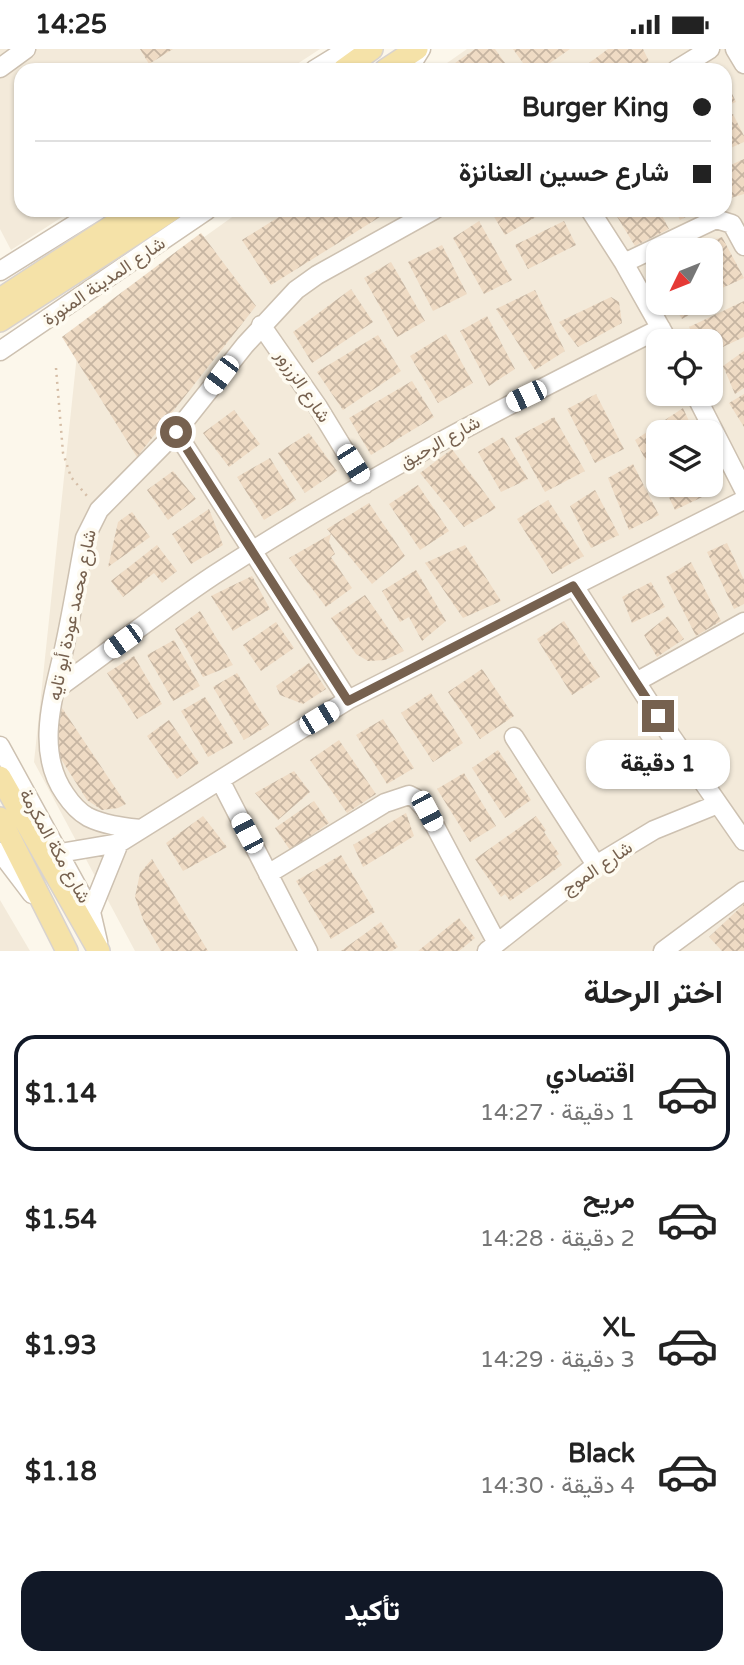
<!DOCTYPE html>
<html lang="ar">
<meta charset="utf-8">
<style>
:root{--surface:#fff;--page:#f2f2f2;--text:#222;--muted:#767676;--line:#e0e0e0;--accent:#111827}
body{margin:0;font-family:"Varela Round",Vazirmatn,sans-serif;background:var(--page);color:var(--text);direction:rtl;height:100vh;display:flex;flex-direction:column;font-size:26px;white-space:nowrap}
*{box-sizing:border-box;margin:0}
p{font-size:23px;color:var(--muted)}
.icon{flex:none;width:38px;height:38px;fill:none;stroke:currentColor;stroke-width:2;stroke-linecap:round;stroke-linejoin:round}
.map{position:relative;height:902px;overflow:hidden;direction:ltr}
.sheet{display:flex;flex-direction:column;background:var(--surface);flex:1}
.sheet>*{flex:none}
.banner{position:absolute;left:14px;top:14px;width:718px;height:154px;border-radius:21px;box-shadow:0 2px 5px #0004;direction:rtl;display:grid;align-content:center;height:154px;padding:0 21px;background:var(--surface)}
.needle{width:46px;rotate:227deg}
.tools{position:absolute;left:646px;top:189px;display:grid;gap:14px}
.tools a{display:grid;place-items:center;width:77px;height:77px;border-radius:14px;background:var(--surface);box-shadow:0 2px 5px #0004;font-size:35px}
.end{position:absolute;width:32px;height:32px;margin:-16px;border:9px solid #76614f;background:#fff;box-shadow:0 0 0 4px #fff}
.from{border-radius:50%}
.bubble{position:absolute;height:49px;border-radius:21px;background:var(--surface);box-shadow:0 2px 5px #0004;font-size:23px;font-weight:800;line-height:49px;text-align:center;direction:rtl}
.car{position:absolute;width:21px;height:42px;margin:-21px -10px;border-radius:9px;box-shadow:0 0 5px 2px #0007;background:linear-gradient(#fff 24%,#345 0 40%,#fff 0 76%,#345 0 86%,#fff 0)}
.banner b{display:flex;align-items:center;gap:24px;height:66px;font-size:26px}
.banner b+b{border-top:2px solid var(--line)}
.banner i{width:18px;height:18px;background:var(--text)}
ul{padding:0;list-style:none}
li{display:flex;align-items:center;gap:21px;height:116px;margin:0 14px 10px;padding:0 7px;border:4px solid transparent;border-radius:21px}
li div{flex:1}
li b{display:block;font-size:26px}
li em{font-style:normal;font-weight:800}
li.on{border-color:var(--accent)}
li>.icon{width:63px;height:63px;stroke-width:1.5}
h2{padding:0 21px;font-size:32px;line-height:84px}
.action{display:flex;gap:14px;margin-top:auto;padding:14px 21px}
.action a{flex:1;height:80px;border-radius:21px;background:var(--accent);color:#fff;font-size:28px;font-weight:800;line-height:80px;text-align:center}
.status{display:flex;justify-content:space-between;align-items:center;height:49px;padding:0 35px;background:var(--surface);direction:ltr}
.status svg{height:19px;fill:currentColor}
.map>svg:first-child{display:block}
.residential{fill:#f3eada;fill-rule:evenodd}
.building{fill:url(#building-cross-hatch)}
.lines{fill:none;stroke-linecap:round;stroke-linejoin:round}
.minor-casing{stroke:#cdc1b1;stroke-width:21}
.major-casing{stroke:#d9d3ce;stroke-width:24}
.path{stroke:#d5bea7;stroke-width:2.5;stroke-dasharray:2 5;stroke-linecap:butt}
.minor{stroke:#fff;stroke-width:18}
.major{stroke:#f5e2a8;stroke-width:21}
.route{stroke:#76614f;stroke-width:9}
.labels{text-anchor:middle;stroke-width:7;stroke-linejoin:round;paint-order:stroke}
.street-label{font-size:18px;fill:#76614f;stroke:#fefbf1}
</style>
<div class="status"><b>14:25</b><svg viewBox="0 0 49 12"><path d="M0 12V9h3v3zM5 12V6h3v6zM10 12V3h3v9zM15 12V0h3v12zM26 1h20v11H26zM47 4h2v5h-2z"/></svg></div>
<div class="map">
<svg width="744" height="902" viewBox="0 0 744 902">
<defs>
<pattern id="building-cross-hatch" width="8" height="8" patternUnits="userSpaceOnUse" patternTransform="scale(1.75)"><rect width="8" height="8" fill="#efdbc4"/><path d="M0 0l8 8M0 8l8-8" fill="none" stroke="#c6b5a2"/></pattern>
</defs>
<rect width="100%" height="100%" fill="#fcf7eb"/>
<path class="residential" d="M0,0H320L288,21H21V161H73L11,201L0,180Z
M467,0H744V902H135L34,713L80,277L242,161H724V21H437ZM658,201H710V254H658ZM658,292H710V345H658ZM658,383H710V436H658Z
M0,851L30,902H0Z"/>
<path class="building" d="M140,0H173L149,15Z
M475,0H495L510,21H445Z
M513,0H570L540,21H528Z
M608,0H643L649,12L637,21H587L585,17Z
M724,28L736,53L724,58Z
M733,65L744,87V93L724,102V69Z
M744,110V145L724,151V119Z
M290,161H391L271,236L242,191Z
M490,161H548L505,186Z
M613,161H659L669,180L635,197Z
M675,161H699L680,171Z
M479,172L512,231L484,245L453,189Z
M564,172L576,196L528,220L515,196Z
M201,184L256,257L137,408L62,288Z
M722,188L744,229L720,240L710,223V201H698L696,198Z
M442,196L467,245L433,262L408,213Z
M391,213L425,272L397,288L364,229Z
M351,240L373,273L312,314L293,283Z
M535,241L565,302L535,321L496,260Z
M611,248L619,253L622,274L578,298L559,273Z
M744,252V288L710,304V292H696L689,278Z
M672,254H710L682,270Z
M487,267L515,320L489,337L460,282Z
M446,285L473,334L438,354L410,307Z
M378,286L401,322L343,361L317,323Z
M744,302V339L735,345L723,317Z
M412,332L434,368L371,406L349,369Z
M596,345L624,400L595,414L567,360Z
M744,345V378L729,354Z
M683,359L694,383H658V417L651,421L635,391Z
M234,361L260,395L229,418L203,384Z
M554,368L585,422L545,443L515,389Z
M309,384L337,422L305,444L278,404Z
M503,388L528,430L501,443L478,403Z
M452,400L496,459L464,478L420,424Z
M270,409L296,451L264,471L237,428Z
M633,415L659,466L629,481L608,429Z
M711,419L719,440L675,461L663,436H710Z
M173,422L196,450L168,471L147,441Z
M418,436L449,482L420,501L389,455Z
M595,441L619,486L591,499L570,457Z
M548,451L584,507L552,525L517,470Z
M369,454L405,507L372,535L327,480Z
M209,460L223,496L191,515L172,485Z
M132,463L150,488L108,518L118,473Z
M331,485L329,493L335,505L331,508L352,539L326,558L289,509Z
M727,494L744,531V555L734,560L707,503Z
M157,496L177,522L162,534L154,524L123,548L111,532Z
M465,496L501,552L463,569L425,514Z
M691,513L721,572L696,587L666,528Z
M416,521L446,572L422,592L409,568L400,573L382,542Z
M252,527L270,560L233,582L211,547Z
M651,533L665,558L632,574L622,548Z
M365,546L404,602L385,611L368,612L356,605L331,569Z
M200,562L233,616L203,628L175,580Z
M668,567L684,590L657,608L644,586Z
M564,572L600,628L572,646L537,590Z
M276,573L294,599L261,622L243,596Z
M174,591L200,637L173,652L147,606Z
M134,607L162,655L137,670L107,624Z
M309,614L326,640L303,655L280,646L276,637Z
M482,620L514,667L480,690L448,643Z
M237,624L269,676L244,691L213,638Z
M431,644L463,694L433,713L401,664Z
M205,648L233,694L208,708L181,662Z
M62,659L126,755L118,759L102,761L87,751L54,699Z
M383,670L414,719L387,735L356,686Z
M169,671L199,714L177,730L147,687Z
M339,691L376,745L347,764L310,711Z
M498,701L531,751L505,769L472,719Z
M294,722L310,743L278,771L255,744Z
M464,724L496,777L470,793L437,740Z
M314,752L329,774L290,801L275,779Z
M406,764L414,787L363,818L353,796Z
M203,767L227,798L183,822L166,794Z
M536,767L546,781L544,783L559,805L556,807L562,816L510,852L505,845L501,848L475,810Z
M341,806L375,863L331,890L296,832Z
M152,810L208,902H161L144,873L135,848L140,824Z
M744,855V902H722L709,888Z
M459,869L475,889L459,902H418Z
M381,873L398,898L392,902H341Z"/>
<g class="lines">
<g class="minor-casing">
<path id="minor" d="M735,0L744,15
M0,19L26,0
M314,21L348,0
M408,21L421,0
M676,21L710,0
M590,161L624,214L668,292
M624,214L716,170L732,175L744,197
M0,222L98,161
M261,276L318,358L365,435
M0,302L207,161
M695,345L744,441
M176,383L348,651
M574,537L669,684L744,792
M636,633L744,573
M55,641C108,603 160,562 214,526C357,433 509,355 661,279
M514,688L596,816
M0,697L91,863L98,893
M220,731L308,902
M140,780C123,778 104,776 88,768C79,763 71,754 65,745C35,702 53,648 64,600C72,563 78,526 85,489L99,461L176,383L245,296L296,241L317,226L434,161
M0,803L32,845
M60,804L119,794L348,651L744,451
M268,825L385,754L409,746L415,749L427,762L497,894
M91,863L119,794
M487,902L596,816L654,781L718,755
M663,902L744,842"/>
</g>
<g class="major-casing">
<path id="major" d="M343,21L372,0
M385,21L417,0
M0,250L136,161
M0,272L172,161
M0,728L99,902
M0,769L67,902"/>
</g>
<path class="path" d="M56,319L63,404L71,428L87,447"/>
<use href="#minor" class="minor"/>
<use href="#major" class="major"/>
</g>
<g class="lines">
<path class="route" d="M176,383L348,652L573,537L658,667"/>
</g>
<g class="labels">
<g class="street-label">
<text transform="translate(104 232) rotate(-34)" y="6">شارع المدينة المنورة</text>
<text transform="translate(303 337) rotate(56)" y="6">شارع الزرزور</text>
<text transform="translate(440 393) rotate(-29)" y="6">شارع الرحيق</text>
<text transform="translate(72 566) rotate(-78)" y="6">شارع محمد عودة أبو تايه</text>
<text transform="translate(55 797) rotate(61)" y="6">شارع مكة المكرمة</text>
<text transform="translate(597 819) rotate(-34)" y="6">شارع الموج</text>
</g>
</g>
</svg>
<div class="tools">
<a><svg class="needle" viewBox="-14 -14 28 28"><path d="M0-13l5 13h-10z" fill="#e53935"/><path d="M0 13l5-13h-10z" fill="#767676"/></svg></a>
<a><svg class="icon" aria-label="locate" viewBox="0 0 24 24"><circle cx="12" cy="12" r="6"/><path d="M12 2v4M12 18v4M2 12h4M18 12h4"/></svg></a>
<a><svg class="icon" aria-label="layers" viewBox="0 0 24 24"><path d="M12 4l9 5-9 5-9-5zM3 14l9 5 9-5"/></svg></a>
</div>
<i class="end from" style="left:176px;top:383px"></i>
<i class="end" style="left:658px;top:667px"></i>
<div class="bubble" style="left:586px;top:691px;width:144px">1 دقيقة</div>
<i class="car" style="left:221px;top:326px;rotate:217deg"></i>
<i class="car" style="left:526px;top:347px;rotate:244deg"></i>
<i class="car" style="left:353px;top:415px;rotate:148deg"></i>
<i class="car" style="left:123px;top:592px;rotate:234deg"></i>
<i class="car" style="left:319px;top:669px;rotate:59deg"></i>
<i class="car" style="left:427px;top:762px;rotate:152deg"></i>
<i class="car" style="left:247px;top:784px;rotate:332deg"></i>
<div class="banner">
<b><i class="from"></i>Burger King</b>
<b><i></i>شارع حسين العنانزة</b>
</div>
</div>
<section class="sheet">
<h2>اختر الرحلة</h2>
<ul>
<li class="on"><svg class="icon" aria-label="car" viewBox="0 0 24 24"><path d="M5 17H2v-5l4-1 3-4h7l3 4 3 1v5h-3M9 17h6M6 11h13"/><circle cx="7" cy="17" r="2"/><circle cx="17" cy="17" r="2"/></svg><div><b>اقتصادي</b><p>1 دقيقة · 14:27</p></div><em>$1.14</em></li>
<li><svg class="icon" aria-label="car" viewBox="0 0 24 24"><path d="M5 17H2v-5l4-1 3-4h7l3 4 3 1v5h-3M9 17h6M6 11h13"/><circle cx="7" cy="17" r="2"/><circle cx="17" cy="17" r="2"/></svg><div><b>مريح</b><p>2 دقيقة · 14:28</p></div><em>$1.54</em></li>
<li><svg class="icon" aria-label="car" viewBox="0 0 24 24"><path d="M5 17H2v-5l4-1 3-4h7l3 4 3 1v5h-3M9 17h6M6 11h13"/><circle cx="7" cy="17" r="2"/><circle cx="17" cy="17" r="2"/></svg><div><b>XL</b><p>3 دقيقة · 14:29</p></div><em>$1.93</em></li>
<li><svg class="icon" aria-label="car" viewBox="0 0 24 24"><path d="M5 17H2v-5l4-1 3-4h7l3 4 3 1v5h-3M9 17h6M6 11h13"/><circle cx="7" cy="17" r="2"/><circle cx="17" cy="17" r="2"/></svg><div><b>Black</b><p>4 دقيقة · 14:30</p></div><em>$1.18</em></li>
</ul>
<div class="action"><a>تأكيد</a></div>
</section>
